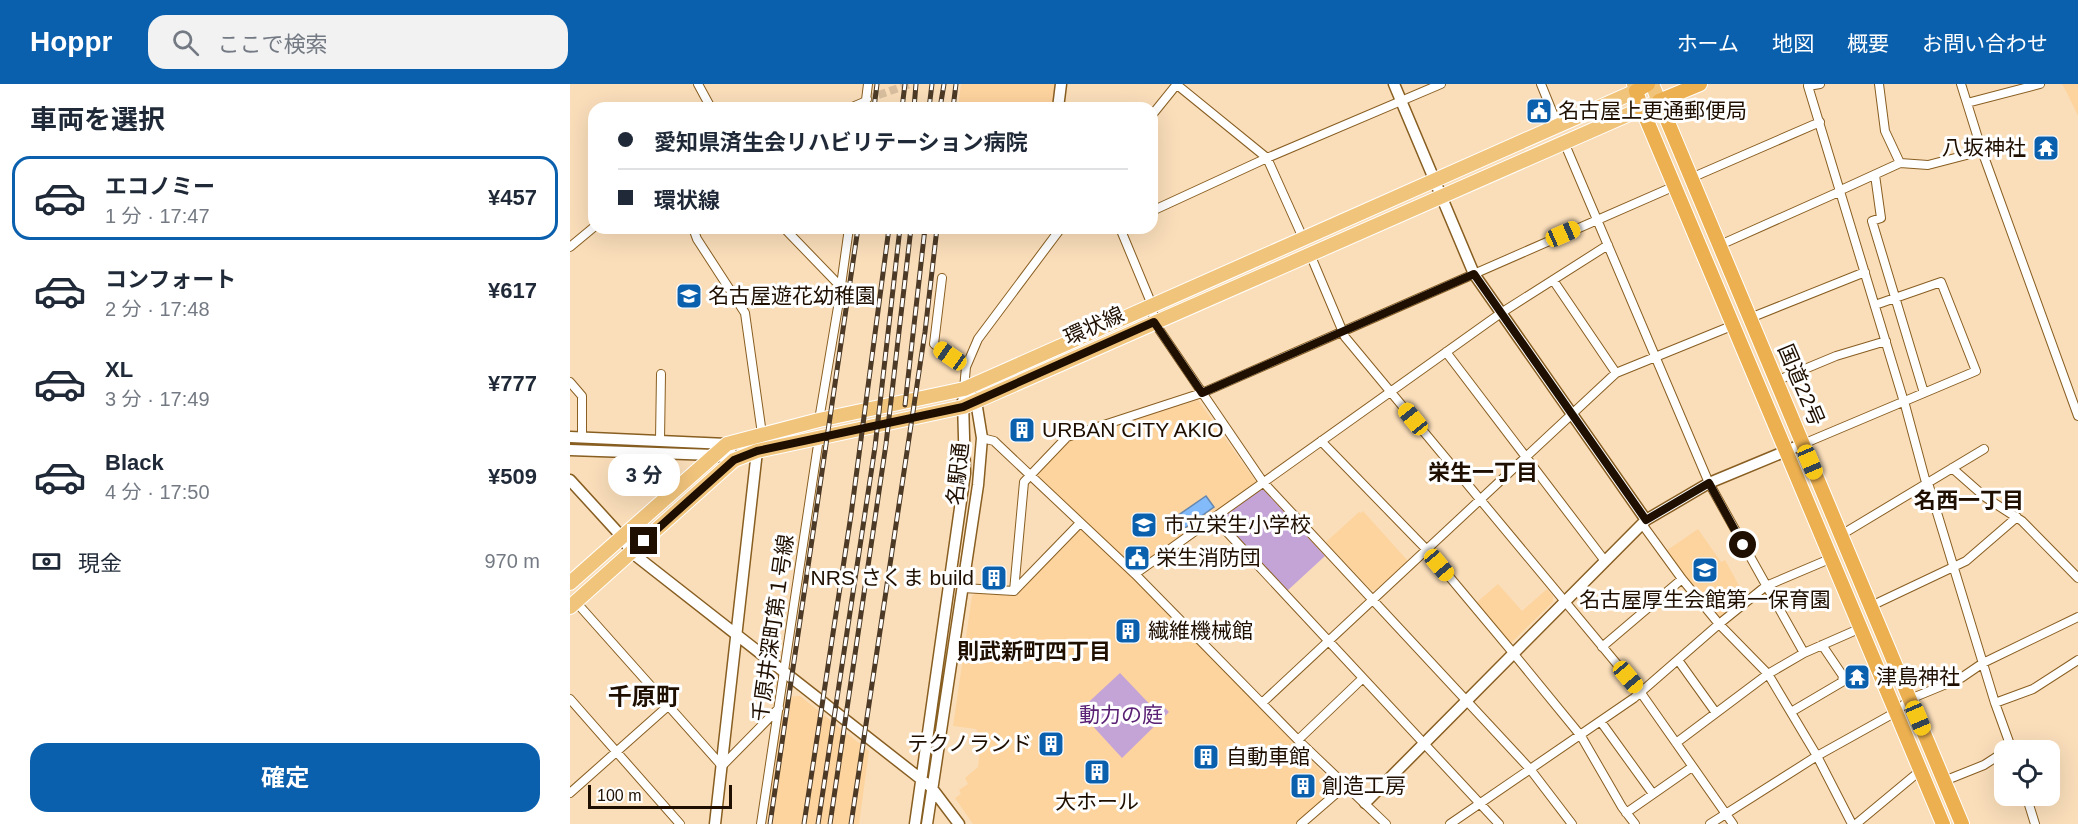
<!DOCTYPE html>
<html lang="ja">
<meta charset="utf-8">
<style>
:root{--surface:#fff;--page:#f2f2f3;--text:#1f2937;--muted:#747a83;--line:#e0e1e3;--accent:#0b60ae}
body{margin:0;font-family:Arial,"Noto Sans JP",sans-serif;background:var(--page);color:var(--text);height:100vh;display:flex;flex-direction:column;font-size:22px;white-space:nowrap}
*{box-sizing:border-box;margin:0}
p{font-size:20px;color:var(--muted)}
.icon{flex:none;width:33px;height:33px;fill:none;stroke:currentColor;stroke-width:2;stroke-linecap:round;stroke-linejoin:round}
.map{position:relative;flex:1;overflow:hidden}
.side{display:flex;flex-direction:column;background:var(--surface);width:570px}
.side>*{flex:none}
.banner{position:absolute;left:18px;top:18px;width:570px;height:132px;border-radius:18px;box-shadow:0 6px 24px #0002;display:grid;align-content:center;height:132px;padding:0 30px;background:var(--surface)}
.fabs{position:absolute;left:1424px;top:656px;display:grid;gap:12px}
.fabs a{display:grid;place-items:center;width:66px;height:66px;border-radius:12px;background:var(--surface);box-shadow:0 6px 24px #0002;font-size:30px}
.scale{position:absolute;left:18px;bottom:15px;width:144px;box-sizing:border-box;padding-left:6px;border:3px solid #1f0f00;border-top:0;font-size:16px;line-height:21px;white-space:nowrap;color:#1f0f00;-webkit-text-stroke:4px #fff;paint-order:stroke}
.end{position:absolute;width:27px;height:27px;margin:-14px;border:8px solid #1f0f00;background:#fff;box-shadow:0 0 0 3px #fff}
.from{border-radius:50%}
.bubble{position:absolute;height:42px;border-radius:18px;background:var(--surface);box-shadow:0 6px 24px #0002;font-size:20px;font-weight:700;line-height:42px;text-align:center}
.car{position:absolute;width:18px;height:36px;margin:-18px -9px;border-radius:8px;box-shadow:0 0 4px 2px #0007;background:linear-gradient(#f5c518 24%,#345 0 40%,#f5c518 0 76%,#345 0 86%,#f5c518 0)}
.banner b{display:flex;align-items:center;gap:21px;height:57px;font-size:22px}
.banner b+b{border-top:2px solid var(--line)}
.banner i{width:15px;height:15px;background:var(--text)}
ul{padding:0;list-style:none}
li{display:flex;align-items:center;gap:18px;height:84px;margin:0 12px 9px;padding:0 18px;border:3px solid transparent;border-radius:18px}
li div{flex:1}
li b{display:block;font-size:22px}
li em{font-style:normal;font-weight:700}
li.on{border-color:var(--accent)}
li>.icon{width:54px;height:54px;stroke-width:1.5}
h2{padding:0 30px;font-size:27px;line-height:72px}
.pay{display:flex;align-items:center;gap:15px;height:66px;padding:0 30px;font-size:22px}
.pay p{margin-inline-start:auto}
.cta{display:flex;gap:12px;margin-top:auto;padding:12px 30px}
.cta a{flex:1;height:69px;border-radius:18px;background:var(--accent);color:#fff;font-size:24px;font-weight:700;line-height:69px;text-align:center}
header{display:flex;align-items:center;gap:36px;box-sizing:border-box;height:84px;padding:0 30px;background:var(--accent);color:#fff}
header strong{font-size:28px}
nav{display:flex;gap:33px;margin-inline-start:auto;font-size:21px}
.search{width:420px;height:54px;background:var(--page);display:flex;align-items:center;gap:15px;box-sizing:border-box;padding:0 21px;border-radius:18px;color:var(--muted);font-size:22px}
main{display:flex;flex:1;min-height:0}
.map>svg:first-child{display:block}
.built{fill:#fdd39e}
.green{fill:#c4a4d7}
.water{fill:#82bafa;stroke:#6487af;stroke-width:1.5}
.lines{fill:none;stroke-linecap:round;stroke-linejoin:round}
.minor-tunnel{stroke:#d9bf9e;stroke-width:8;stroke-dasharray:8 4;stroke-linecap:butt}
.minor-casing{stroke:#885e21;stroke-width:10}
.tertiary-casing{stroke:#885e21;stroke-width:13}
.primary-casing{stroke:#fff;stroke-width:16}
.trunk-casing{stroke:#fff;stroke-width:16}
.minor{stroke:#fff;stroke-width:8}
.tertiary{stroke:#fff;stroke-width:10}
.primary{stroke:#f1c47c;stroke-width:14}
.trunk{stroke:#ecb050;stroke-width:14}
.rail-casing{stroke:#4c3a26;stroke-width:5}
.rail{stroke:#fff;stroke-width:3;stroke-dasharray:9;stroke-linecap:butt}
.route{stroke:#1f0f00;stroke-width:8}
.labels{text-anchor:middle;stroke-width:6;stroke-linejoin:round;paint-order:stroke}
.poi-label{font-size:21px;fill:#1f0f00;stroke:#fff;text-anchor:start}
.street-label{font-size:21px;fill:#1f0f00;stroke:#fff}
.park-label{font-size:21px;fill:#592073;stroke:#fff}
.neighbourhood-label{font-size:22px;font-weight:bold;fill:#1f0f00;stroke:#fff}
.quarter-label{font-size:24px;font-weight:bold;fill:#1f0f00;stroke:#fff}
</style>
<header>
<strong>Hoppr</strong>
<div class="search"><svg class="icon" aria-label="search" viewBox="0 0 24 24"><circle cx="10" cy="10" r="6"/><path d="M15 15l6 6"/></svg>ここで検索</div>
<nav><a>ホーム</a><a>地図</a><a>概要</a><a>お問い合わせ</a></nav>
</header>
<main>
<section class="side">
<h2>車両を選択</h2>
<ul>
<li class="on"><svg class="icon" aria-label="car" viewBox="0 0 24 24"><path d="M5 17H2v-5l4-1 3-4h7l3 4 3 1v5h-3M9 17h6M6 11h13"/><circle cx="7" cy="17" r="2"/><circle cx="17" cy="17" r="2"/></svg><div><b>エコノミー</b><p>1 分 · 17:47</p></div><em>¥457</em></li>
<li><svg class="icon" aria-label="car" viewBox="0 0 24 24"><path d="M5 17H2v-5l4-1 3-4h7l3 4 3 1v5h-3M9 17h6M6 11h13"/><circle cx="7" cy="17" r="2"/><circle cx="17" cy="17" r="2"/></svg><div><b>コンフォート</b><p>2 分 · 17:48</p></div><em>¥617</em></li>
<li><svg class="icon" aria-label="car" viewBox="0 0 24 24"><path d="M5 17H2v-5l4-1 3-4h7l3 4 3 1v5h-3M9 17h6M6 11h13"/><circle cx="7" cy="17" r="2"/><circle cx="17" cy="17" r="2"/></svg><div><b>XL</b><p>3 分 · 17:49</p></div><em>¥777</em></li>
<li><svg class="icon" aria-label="car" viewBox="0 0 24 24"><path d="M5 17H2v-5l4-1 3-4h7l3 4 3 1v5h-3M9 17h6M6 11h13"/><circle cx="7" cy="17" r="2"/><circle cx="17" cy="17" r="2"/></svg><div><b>Black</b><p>4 分 · 17:50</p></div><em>¥509</em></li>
</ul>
<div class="pay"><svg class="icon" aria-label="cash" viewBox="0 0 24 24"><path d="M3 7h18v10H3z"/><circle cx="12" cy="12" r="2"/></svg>現金<p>970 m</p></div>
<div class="cta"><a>確定</a></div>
</section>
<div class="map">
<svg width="1508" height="740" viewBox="0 0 1508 740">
<rect width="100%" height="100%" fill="#fadeba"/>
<path class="built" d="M391,0H485L484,24H388Z
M1492,0H1508V32L1497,9Z
M628,316L687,399L569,483H565L467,392V387L499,356Z
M793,427L838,477L806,506H801L756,458L789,428L791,429Z
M1128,445L1151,478L1155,476L1176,514L1153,533H1148L1115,494L1096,467Z
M508,446H513L563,493L766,702L765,705L725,740H403L385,714L391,710L389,706L398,700L395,694L408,683L411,655L406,645L383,642L402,512L406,509L446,512Z
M928,500L952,527L977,505L983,512V518L940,560L906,519Z
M230,612L299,667L289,740H195L214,613Z"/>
<path class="green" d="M73,379L104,380L106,382L105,385L82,405L78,403L70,382Z
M690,405H693L755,472L717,507L651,436L652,432Z
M550,589L589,630L595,624L599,628L552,674L509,627Z"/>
<path class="water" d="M636,412L644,423L615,444L607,432Z"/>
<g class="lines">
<path class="minor-tunnel" d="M297,15L340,0"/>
<g class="minor-casing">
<path id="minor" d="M128,0L141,24
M606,0L697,74L733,154
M971,0L988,42
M1250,0L1238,2L1334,318
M1309,0L1315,47L1330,79
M1391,0L1412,67L1508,332
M1397,19L1470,0
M280,24L294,18L297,15
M295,24L298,0
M582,31L607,0
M994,58L1139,399L1234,569
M1305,91L1311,134L1302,137L1354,309
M1121,94L1250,38
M1271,106L1330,79L1358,81L1412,67
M582,127L697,74L871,0
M123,144L127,155L175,229L192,350
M214,144L271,203
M550,144L582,221L584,238L693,398L960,685L1002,740
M1150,161L1271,107
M0,163L24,143
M740,170L775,253L1071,609L1163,740
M372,194L364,260L396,283
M983,196L1046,289
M1180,234L1295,188
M876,268L1035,477
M1206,297L1266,272L1316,257
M0,298L12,312V354
M394,305L396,283L408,255L491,144
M1334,317L1355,395L1358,399L1425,619L1442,666
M249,336L268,223L279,144
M412,354L424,357L565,490L728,656L816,740
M90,356L91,290
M751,357L857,466L939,564L1011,652L1052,723L1065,740
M1233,360L1406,287L1371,198L1305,221
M1382,384L1415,413L1452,437L1508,494
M644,434L929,740
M1072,440L1112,495L1149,540L1198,590L1247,672L1282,740
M1271,451L1414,365
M565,490L931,229L1038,161
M393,504L444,507L510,439
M444,507L454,398L497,353L632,309L1105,102
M6,518L152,682L209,624
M1301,522L1396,477L1447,433
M1032,563L1112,495
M1108,576L1146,629
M0,615L110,740
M692,619L1046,289L1164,241
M1425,619L1463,605L1508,576
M1221,628L1272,598L1273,592L1252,561
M1031,638L1083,710
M728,656L793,594
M1106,659L1198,590L1234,569L1291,544
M1374,697L1414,681L1434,668
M0,709L98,622
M1456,711L1465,740
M1056,729L1122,683
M191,740L249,354
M731,740L776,701
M880,740L1064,614L1149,540L1196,502L1262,474
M1140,740L1247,672L1326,628L1340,615L1391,594L1413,579L1508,533
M1286,740L1351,686"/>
</g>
<g class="tertiary-casing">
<path id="tertiary" d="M824,0L904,190L1076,436
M488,24L491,0
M0,353L157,360L164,376
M0,366L144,371L164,376
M0,396L52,453L61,468L361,703L389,740
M795,719L1076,436L1139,399L1233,360
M145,740L187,367
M345,740L395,389L393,317
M357,740L408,401L412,354L406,317L394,305"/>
</g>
<g class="primary-casing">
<path id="primary" d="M0,499L157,360L249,336L394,305L1066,7L1064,0
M0,523L164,376L187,367L393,323L1089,17L1082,0"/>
</g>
<g class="trunk-casing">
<path id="trunk" d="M1078,0L1066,7L1072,25L1373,740
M1130,0L1089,17L1392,740"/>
</g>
<use href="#minor" class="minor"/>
<use href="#tertiary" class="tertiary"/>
<use href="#primary" class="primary"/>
<use href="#trunk" class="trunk"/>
<g class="rail-casing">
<path id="rail" d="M304,24L307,0
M332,24L335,0
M344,24L346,0
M359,24L362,0
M370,24L374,0
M383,24L386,0
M335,321L355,144
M200,740L288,144
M234,740L281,431L319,144
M248,740L305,363L330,144
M260,740L316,360L341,144
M281,740L355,248L367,144"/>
</g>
<use href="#rail" class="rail"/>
</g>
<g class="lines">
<path class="route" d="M74,457L164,376L187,367L393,323L584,238L632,309L904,190L1076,436L1139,399L1173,461"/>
</g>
<defs>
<g id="civic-square" transform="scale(1.35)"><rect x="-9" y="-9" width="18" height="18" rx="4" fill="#0b60ae" stroke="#fff"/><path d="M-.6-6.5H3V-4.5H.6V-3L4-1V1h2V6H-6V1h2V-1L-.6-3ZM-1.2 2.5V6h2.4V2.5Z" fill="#fff"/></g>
<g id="temple-square" transform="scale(1.35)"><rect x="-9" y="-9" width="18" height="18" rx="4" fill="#0b60ae" stroke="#fff"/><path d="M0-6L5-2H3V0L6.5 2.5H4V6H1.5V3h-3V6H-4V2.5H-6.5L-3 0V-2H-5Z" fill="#fff"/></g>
<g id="school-square" transform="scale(1.35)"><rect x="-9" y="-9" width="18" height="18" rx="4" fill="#0b60ae" stroke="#fff"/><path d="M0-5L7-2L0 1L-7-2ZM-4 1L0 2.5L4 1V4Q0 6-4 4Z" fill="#fff"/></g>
<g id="building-square" transform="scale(1.35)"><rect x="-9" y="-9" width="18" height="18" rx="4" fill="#0b60ae" stroke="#fff"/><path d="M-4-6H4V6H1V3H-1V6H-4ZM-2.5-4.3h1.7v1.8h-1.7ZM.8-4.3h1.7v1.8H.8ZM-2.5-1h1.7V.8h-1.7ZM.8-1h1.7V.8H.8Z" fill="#fff"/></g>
</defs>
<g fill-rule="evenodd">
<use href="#civic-square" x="969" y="27"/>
<use href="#temple-square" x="1476" y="64"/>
<use href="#school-square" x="119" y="212"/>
<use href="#building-square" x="452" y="346"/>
<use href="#school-square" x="574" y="441"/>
<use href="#civic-square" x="567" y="474"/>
<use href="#school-square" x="1135" y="486"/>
<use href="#building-square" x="424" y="494"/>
<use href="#building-square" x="558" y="547"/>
<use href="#temple-square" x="1287" y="593"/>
<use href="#building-square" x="481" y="660"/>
<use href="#building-square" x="636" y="673"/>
<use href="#building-square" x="527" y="688"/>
<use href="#building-square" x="733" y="702"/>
</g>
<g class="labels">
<g class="poi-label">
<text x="988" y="34">名古屋上更通郵便局</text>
<text x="1456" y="71" text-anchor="end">八坂神社</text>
<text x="138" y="219">名古屋遊花幼稚園</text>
<text x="472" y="353">URBAN CITY AKIO</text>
<text x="594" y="448">市立栄生小学校</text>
<text x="586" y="481">栄生消防団</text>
<text x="404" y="501" text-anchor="end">NRS さくま build</text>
<text x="1135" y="523" text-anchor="middle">名古屋厚生会館第一保育園</text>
<text x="578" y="554">繊維機械館</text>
<text x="1306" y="600">津島神社</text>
<text x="462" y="667" text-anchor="end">テクノランド</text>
<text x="656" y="680">自動車館</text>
<text x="752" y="709">創造工房</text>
<text x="527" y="725" text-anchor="middle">大ホール</text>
</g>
<g class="street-label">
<text transform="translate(524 242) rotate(-24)" y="7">環状線</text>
<text transform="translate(1231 301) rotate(67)" y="7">国道22号</text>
<text transform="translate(388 390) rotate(-84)" y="7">名駅通</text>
<text transform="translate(203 544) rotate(-82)" y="7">千原井深町第１号線</text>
</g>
<g class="park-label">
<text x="551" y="638">動力の庭</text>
</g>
<g class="neighbourhood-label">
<text x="913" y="396">栄生一丁目</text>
<text x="1399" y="424">名西一丁目</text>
<text x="464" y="575">則武新町四丁目</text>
</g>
<g class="quarter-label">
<text x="74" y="621">千原町</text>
</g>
</g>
</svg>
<div class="fabs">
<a><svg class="icon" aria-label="locate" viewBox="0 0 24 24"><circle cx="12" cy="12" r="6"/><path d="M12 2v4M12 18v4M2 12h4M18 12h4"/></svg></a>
</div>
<div class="scale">100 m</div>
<i class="end from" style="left:1173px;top:461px"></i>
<i class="end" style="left:74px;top:457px"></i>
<div class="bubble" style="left:38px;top:370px;width:72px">3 分</div>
<i class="car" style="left:993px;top:150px;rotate:66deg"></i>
<i class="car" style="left:380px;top:272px;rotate:305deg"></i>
<i class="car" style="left:843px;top:335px;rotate:321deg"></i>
<i class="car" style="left:1240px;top:378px;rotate:157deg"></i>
<i class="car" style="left:869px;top:481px;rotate:140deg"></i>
<i class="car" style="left:1058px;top:593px;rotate:140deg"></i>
<i class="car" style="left:1348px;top:634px;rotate:157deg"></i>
<div class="banner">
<b><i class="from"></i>愛知県済生会リハビリテーション病院</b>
<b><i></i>環状線</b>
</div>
</div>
</main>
